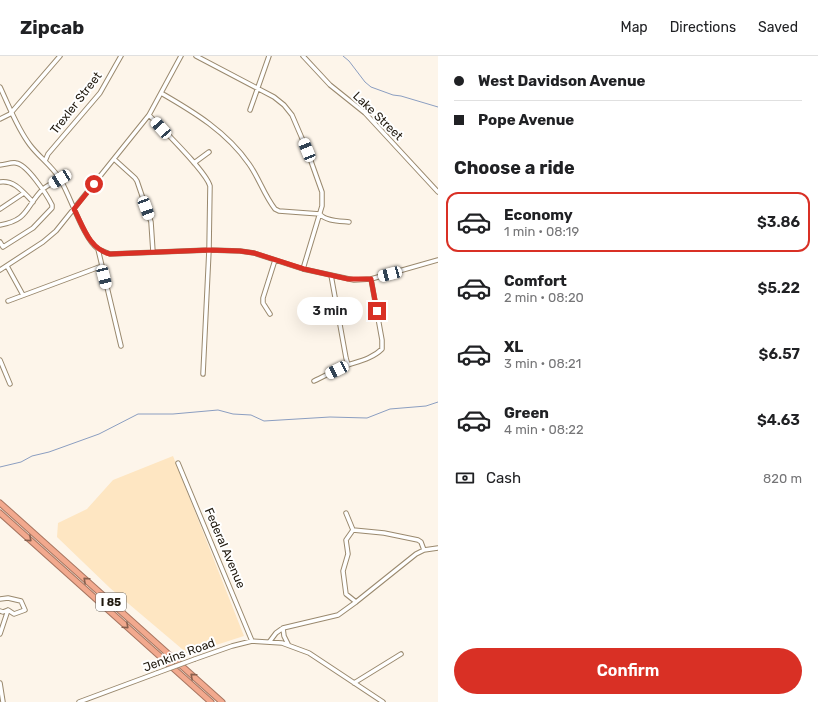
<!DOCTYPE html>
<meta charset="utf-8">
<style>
:root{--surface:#fff;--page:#f6f6f6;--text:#202124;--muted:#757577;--line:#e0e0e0;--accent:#d93025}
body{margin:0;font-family:Rubik,sans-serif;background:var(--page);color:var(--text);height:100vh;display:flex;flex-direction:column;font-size:15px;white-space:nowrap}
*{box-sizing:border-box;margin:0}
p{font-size:13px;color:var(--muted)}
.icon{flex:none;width:22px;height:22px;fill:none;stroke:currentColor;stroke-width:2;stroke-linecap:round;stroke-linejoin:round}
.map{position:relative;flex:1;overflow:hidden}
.sheet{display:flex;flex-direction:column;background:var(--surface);width:380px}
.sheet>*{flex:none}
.top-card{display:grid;align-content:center;height:88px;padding:0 16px;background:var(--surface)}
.end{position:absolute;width:18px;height:18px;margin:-9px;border:5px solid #d93025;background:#fff;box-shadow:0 0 0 2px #fff}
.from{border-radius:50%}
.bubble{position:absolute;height:28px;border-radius:14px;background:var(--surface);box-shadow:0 4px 16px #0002;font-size:13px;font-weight:600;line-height:28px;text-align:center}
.car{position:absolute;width:12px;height:24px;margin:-12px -6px;border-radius:5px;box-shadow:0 0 3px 1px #0007;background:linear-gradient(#fff 24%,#345 0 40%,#fff 0 76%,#345 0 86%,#fff 0)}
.top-card b{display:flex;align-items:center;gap:14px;height:38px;font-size:15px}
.top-card b+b{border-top:1px solid var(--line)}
.top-card i{width:10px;height:10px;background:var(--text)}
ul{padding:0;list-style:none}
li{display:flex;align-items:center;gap:12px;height:60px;margin:0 8px 6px;padding:0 8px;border:2px solid transparent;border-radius:12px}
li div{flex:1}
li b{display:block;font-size:15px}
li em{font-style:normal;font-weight:600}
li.active{border-color:var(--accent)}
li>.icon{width:36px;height:36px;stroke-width:1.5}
h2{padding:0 16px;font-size:18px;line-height:48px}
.pay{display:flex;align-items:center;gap:10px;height:44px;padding:0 16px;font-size:15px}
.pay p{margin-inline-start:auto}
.cta{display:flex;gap:8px;margin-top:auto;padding:8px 16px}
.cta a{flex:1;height:46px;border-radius:24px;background:var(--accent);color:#fff;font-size:16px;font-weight:600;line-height:46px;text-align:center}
header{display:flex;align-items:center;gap:24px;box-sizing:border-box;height:56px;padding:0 20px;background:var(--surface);border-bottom:1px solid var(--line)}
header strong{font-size:19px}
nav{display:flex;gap:22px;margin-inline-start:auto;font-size:14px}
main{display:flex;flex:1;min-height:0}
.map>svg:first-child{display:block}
.built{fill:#fee6c2}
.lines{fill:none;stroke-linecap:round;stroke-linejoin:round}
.stream{stroke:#8b9ec1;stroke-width:1}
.minor-casing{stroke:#9a896e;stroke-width:5.5}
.highway-casing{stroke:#a87661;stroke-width:7}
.minor{stroke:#fff;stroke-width:3.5}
.highway{stroke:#f2a98e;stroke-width:5}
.minor-bridge-casing{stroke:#9a896e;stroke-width:5.5;stroke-linecap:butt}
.minor-bridge{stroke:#fff;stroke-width:3.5}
.oneway{stroke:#88604e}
.route{stroke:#d93025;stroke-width:5}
.labels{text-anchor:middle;stroke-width:4;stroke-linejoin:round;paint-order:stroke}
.shield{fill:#fff;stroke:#625d56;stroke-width:1}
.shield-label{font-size:11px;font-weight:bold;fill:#1f180d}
.street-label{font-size:12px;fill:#1f180d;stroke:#fff}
</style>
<header>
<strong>Zipcab</strong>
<nav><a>Map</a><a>Directions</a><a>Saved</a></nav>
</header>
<main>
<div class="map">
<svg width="438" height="646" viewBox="0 0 438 646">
<rect width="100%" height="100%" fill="#fdf5ea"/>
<path class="built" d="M173,400L244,580L188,598L110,532L57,481L58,467L87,453L113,424Z"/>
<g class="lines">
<path class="stream" d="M343,0L349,5L365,26L371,31L393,39L401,40L438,51
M0,411L21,406L32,400L49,396L99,378L138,358H173L218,354L233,358L251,359L264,365L330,361L367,362L390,353L426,350L438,346"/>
<g class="minor-casing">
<path id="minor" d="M196,0L274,41L284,49L292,59L307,94L322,136V150L303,213
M303,0L330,29L365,57L438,136
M0,31C9,50 17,72 30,89C39,101 52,110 60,123C71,141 83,182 98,193L121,290
M161,37C194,56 227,76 249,108C259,122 264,139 275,153L279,155L320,158C325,165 340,165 349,166
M250,54L269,0
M149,59C162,73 206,115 210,130L209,194L203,318
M0,63L10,58L60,0
M114,103L135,122L137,125L151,166L153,196
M45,105L48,98L100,37L121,0
M194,107L209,96
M0,109C5,109 11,106 16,107C27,108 47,139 52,149V152L33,172L3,191L0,186
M0,126C15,124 23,136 33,146
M0,153L24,137
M0,169C29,164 25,151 43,133C48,129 54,126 60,123
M98,193L110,198L209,194L240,195L254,197L303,213L354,224L371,223L438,204
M7,210L23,239
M0,214L43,186L56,175L149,59L181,0
M331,219L346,302L348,309
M8,245L102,210
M270,258L263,247V242L275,204
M0,304L10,328
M314,325C325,320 337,313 348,309C360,305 373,302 382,293V284L371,223
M178,407L252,585
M346,457L353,474L384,477L418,484L421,486L424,494
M353,474L346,484L348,498L343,515L346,538L356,546
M0,543L8,542L21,545L25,554L14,558L8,554L3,556L0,555
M283,572L284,580L288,588
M0,578L8,554
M270,585L276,577L283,572L338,559L356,546L416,498L424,494L438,492
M195,603L232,590L252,585L282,587L309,597L383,646
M0,627L3,646
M354,627L401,598
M79,646L157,617"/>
</g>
<g class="highway-casing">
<path id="highway" d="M0,447L222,646
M0,457L211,646"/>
</g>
<use href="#minor" class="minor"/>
<use href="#highway" class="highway"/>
<g class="minor-bridge-casing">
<path id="minor-bridge" d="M157,617L195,603"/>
</g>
<use href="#minor-bridge" class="minor-bridge"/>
</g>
<defs><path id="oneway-chevron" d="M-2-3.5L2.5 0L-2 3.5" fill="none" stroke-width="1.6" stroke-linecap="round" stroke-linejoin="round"/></defs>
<g class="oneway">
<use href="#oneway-chevron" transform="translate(29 483) rotate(42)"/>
<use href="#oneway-chevron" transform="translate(86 524) rotate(-138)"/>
<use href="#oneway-chevron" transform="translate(126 570) rotate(42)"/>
<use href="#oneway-chevron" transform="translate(193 620) rotate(-138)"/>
</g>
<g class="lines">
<path class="route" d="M94,128L74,153C83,170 89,193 110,198L209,194L240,195L254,197L304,213L348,223H371L377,255"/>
</g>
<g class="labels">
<rect class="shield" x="96" y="537" width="30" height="18" rx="3"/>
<g class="shield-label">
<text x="111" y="550">I 85</text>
</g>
<g class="street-label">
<text transform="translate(76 47) rotate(-52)" y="4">Trexler Street</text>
<text transform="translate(378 60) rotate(44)" y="4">Lake Street</text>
<text transform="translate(225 492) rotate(67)" y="4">Federal Avenue</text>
<text transform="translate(179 599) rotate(-20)" y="4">Jenkins Road</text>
</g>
</g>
</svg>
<i class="end from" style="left:94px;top:128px"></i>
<i class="end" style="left:377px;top:255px"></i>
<div class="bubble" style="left:297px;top:241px;width:66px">3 min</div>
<i class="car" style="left:161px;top:72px;rotate:318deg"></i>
<i class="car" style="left:307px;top:94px;rotate:338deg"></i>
<i class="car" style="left:60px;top:123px;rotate:238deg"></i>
<i class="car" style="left:146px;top:152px;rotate:160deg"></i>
<i class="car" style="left:390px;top:218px;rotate:255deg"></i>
<i class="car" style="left:104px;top:221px;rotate:166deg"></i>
<i class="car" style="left:337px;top:314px;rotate:244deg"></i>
</div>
<section class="sheet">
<div class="top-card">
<b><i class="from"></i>West Davidson Avenue</b>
<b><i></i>Pope Avenue</b>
</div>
<h2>Choose a ride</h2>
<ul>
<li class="active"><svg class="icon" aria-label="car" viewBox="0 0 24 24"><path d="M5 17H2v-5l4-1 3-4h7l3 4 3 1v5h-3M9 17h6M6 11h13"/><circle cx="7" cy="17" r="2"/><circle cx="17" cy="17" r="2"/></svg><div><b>Economy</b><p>1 min · 08:19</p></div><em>$3.86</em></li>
<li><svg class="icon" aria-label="car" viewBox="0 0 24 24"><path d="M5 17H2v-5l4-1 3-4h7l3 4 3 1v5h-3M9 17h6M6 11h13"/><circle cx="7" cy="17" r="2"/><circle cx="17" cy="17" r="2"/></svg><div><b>Comfort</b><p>2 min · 08:20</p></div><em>$5.22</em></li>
<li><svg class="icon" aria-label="car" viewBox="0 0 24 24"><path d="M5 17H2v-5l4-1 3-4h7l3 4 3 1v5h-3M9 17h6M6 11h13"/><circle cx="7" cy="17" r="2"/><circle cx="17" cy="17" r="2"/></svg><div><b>XL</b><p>3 min · 08:21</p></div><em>$6.57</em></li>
<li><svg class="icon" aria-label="car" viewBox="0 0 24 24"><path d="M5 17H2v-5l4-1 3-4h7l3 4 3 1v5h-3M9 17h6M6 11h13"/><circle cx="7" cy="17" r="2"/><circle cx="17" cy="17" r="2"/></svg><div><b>Green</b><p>4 min · 08:22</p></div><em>$4.63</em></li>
</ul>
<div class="pay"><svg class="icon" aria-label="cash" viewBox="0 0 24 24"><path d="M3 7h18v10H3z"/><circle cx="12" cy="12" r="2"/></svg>Cash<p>820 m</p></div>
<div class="cta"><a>Confirm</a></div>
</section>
</main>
